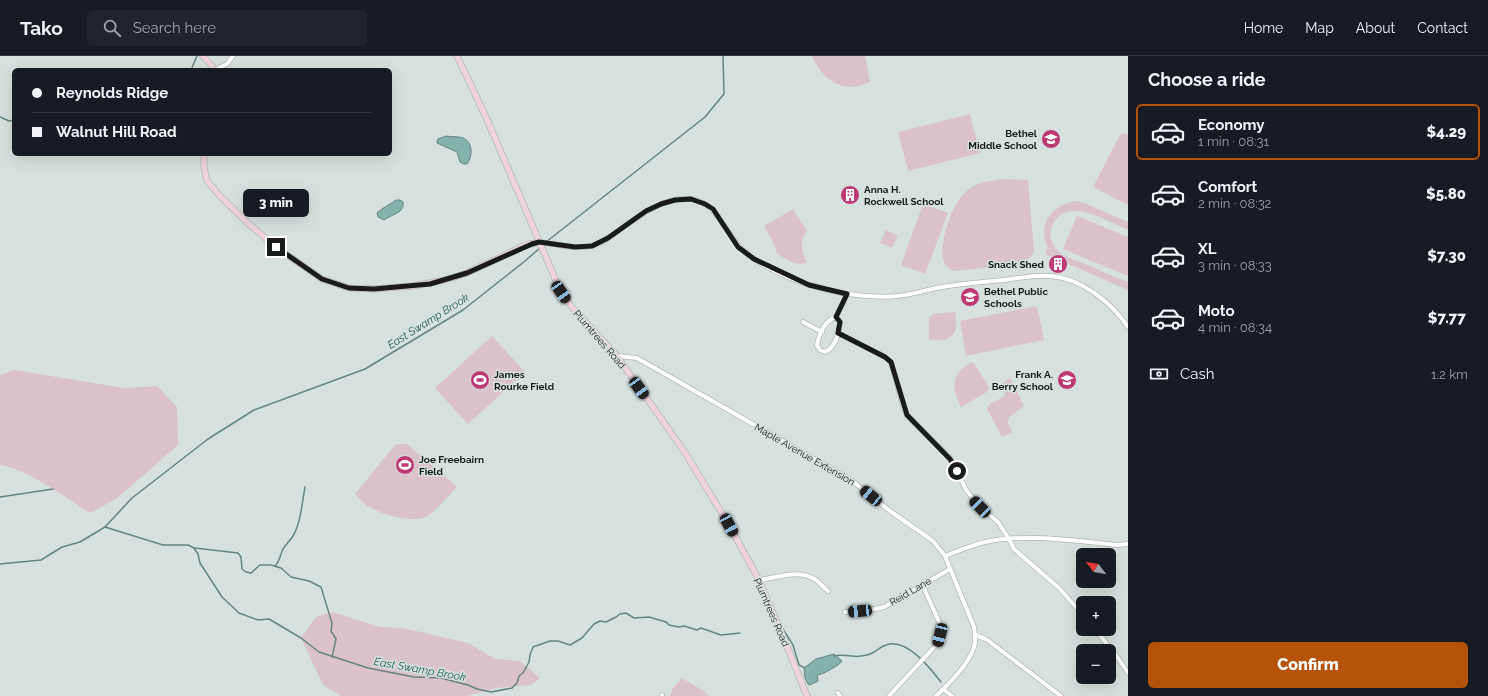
<!DOCTYPE html>
<meta charset="utf-8">
<style>
:root{--surface:#171b24;--page:#20242c;--text:#f1f3f6;--muted:#9ea1a6;--line:#363941;--accent:#b45309}
body{margin:0;font-family:Raleway,sans-serif;background:var(--page);color:var(--text);height:100vh;display:flex;flex-direction:column;font-size:15px;white-space:nowrap}
*{box-sizing:border-box;margin:0}
p{font-size:13px;color:var(--muted)}
.icon{flex:none;width:22px;height:22px;fill:none;stroke:currentColor;stroke-width:2;stroke-linecap:round;stroke-linejoin:round}
.map{position:relative;flex:1;overflow:hidden}
.sheet{display:flex;flex-direction:column;background:var(--surface);width:360px}
.sheet>*{flex:none}
.guide{position:absolute;left:12px;top:12px;width:380px;height:88px;border-radius:6px;box-shadow:0 4px 16px #0002;display:grid;align-content:center;height:88px;padding:0 20px;background:var(--surface)}
.needle{width:26px;rotate:301deg}
.fabs{position:absolute;left:1076px;top:492px;display:grid;gap:8px}
.fabs a{display:grid;place-items:center;width:40px;height:40px;border-radius:6px;background:var(--surface);box-shadow:0 4px 16px #0002;font-size:20px}
.end{position:absolute;width:18px;height:18px;margin:-9px;border:5px solid #191c1c;background:#fff;box-shadow:0 0 0 2px #fff}
.from{border-radius:50%}
.bubble{position:absolute;height:28px;border-radius:6px;background:var(--surface);box-shadow:0 4px 16px #0002;font-size:13px;font-weight:800;line-height:28px;text-align:center}
.car{position:absolute;width:12px;height:24px;margin:-12px -6px;border-radius:5px;box-shadow:0 0 3px 1px #0007;background:linear-gradient(#222 24%,#8ab4d8 0 40%,#222 0 76%,#8ab4d8 0 86%,#222 0)}
.guide b{display:flex;align-items:center;gap:14px;height:38px;font-size:15px}
.guide b+b{border-top:1px solid var(--line)}
.guide i{width:10px;height:10px;background:var(--text)}
ul{padding:0;list-style:none}
li{display:flex;align-items:center;gap:12px;height:56px;margin:0 8px 6px;padding:0 12px;border:2px solid transparent;border-radius:6px}
li div{flex:1}
li b{display:block;font-size:15px}
li em{font-style:normal;font-weight:800}
li.on{border-color:var(--accent)}
li>.icon{width:36px;height:36px;stroke-width:1.5}
h2{padding:0 20px;font-size:18px;line-height:48px}
.pay{display:flex;align-items:center;gap:10px;height:44px;padding:0 20px;font-size:15px}
.pay p{margin-inline-start:auto}
.action{display:flex;gap:8px;margin-top:auto;padding:8px 20px}
.action a{flex:1;height:46px;border-radius:6px;background:var(--accent);color:#fff;font-size:16px;font-weight:800;line-height:46px;text-align:center}
header{display:flex;align-items:center;gap:24px;box-sizing:border-box;height:56px;padding:0 20px;background:var(--surface);border-bottom:1px solid var(--line)}
header strong{font-size:19px}
nav{display:flex;gap:22px;margin-inline-start:auto;font-size:14px}
.search{width:280px;height:36px;background:var(--page);display:flex;align-items:center;gap:10px;box-sizing:border-box;padding:0 14px;border-radius:6px;color:var(--muted);font-size:15px}
main{display:flex;flex:1;min-height:0}
.map>svg:first-child{display:block}
.green{fill:#dbc1c9}
.water{fill:#85b1ab;stroke:#658480}
.lines{fill:none;stroke-linecap:round;stroke-linejoin:round}
.stream{stroke:#658480;stroke-width:1.5}
.street-casing{stroke:#afb9b8;stroke-width:5.5}
.secondary-casing{stroke:#afb9b8;stroke-width:7}
.street{stroke:#fff;stroke-width:4}
.secondary{stroke:#eed3dd;stroke-width:5.5}
.route{stroke:#191c1c;stroke-width:5}
.labels{text-anchor:middle;stroke-width:3;stroke-linejoin:round;paint-order:stroke}
.poi-label{font-size:10px;font-weight:bold;fill:#191c1c;stroke:#d6e1df;text-anchor:start}
.street-label{font-size:10px;fill:#191c1c;stroke:#d6e1df}
.water-label{font-size:11px;font-style:italic;fill:#205b55;stroke:#d6e1df}
</style>
<header>
<strong>Tako</strong>
<div class="search"><svg class="icon" aria-label="search" viewBox="0 0 24 24"><circle cx="10" cy="10" r="6"/><path d="M15 15l6 6"/></svg>Search here</div>
<nav><a>Home</a><a>Map</a><a>About</a><a>Contact</a></nav>
</header>
<main>
<div class="map">
<svg width="1128" height="640" viewBox="0 0 1128 640">
<rect width="100%" height="100%" fill="#d6e1df"/>
<path class="green" d="M812,0H865L870,26C843,38 824,26 812,0Z
M970,58L980,97L908,115L898,76Z
M1124,77L1128,79V149L1095,132L1094,129L1120,79Z
M1007,123L1028,124L1034,196L1025,208L953,215C949,212 944,209 943,203C940,182 953,142 972,131C983,125 995,124 1007,123Z
M1075,145L1084,147L1128,166V174C1106,165 1063,137 1051,173C1049,180 1052,189 1058,195C1065,201 1074,204 1083,207C1098,214 1113,220 1128,226V234L1045,198L1048,192C1037,168 1051,150 1075,145Z
M923,148L948,157L925,218L901,209Z
M793,153L807,175C799,186 802,196 807,207C795,210 787,203 777,198L774,188L764,170Z
M1077,160L1128,181V220L1063,193Z
M886,174L898,180L892,192L880,187Z
M1037,250L1044,284L966,300L960,265Z
M955,256C959,279 952,286 929,284V262L933,258Z
M492,280L525,316L468,368L435,332Z
M973,306L989,331L987,336L961,351C950,330 952,316 973,306Z
M14,314L124,332L157,330L177,351L178,389L116,443L90,457C65,441 29,414 0,409V319Z
M1010,322L1024,350L1009,361L1008,366L1012,376L1002,381L987,353L990,348L1005,340L1003,327Z
M396,388H407L457,431C449,439 433,459 423,462C407,466 379,458 366,449C362,446 359,441 355,438Z
M332,556L380,571L403,572L468,587L495,603L520,605L540,622L531,629L497,632L466,640H341L323,629L301,582L316,561Z
M682,622L704,635L709,640H670L673,632Z"/>
<path class="water" d="M446,80C451,81 458,80 463,82C473,86 473,100 467,108H464L460,106L457,96L437,87L438,83Z
M396,144H400L403,146C405,157 392,158 384,164L378,161L377,157C383,151 390,149 396,144Z
M834,598L842,605C840,609 822,619 817,619L818,625L810,629L808,628L805,622L804,612L816,603Z"/>
<g class="lines">
<path class="stream" d="M191,14L197,0
M0,61L9,65L14,64
M546,186L705,61L724,38L723,0
M0,441L53,433
M105,471L163,489H188L194,492L198,498L200,507L222,541L239,557L258,564L269,563L301,582L319,596L368,612L414,621L441,622L468,629L477,633L491,636L512,632L517,627L519,620L523,617L529,606L530,599L533,591L550,585H558L570,589L582,582L594,568L600,565L606,566L616,561L620,558L626,557L634,562L649,561L666,566L669,569L679,571L684,570L697,574L701,572L721,579L740,577
M195,492L238,497L241,501L242,513L246,516L251,517L260,509H271L281,512L291,521L309,525L321,531L332,567L331,575L336,583L332,601
M0,508L41,504L62,491L80,486L105,471L132,442L208,383L254,354L365,313L463,254L525,205L540,192
M275,510C280,505 280,499 283,493C286,488 290,485 293,480C301,466 302,447 305,431
M781,570L793,589L799,609L805,612
M834,600C840,598 846,600 852,600C857,601 863,600 867,599C876,597 879,591 886,589C906,581 930,612 941,626"/>
<g class="street-casing">
<path id="street" d="M215,14L227,8L233,0
M539,186C555,188 575,194 591,190C603,187 613,179 622,172C641,158 665,141 690,143C719,146 725,180 745,196C772,218 814,233 848,238C864,240 881,242 897,240C910,239 923,235 936,232C958,228 981,226 1004,224C1019,222 1035,219 1050,220C1081,222 1111,246 1128,271
M836,261L840,265C840,276 835,292 825,296L820,294L817,289C819,278 825,264 836,261L847,238
M803,266L822,276
M838,277L885,301L891,306L904,353L907,359L951,403L966,434L980,451L998,466L1009,483L1014,493L1059,532L1083,559
M617,300L637,302L851,424L890,455L933,485L945,500L974,571C975,576 975,581 975,587C972,605 949,628 936,640
M945,500C958,495 972,489 985,486C1028,477 1074,485 1117,489L1128,488
M759,524C778,522 798,512 816,524C820,527 824,532 828,535
M845,556L875,553L884,551L950,513
M1095,573L1118,602L1128,617
M975,579L986,583L1061,640
M943,633L952,640
M838,637L840,640
M662,640V639
M889,640L937,588L940,579V568L922,528"/>
</g>
<g class="secondary-casing">
<path id="secondary" d="M203,0L215,14
M457,0L486,61L560,234L571,250L617,300L684,395L729,469L759,524L784,583L807,640
M204,98V111L207,125L221,141L249,168L276,191L322,223L349,232L374,233L412,230L445,224L467,217L526,189L539,186"/>
</g>
<use href="#street" class="street"/>
<use href="#secondary" class="secondary"/>
</g>
<g class="lines">
<path class="route" d="M276,191L322,223L349,232L374,233L430,228L467,217L532,188L539,186L575,191L592,190L608,182L646,155L661,148L675,144L691,143L705,148L713,153L738,191L754,203L809,229L847,238L836,261L840,266L838,277L885,301L891,306L907,359L950,403L957,415"/>
</g>
<defs>
<g id="school-disc" transform="scale(1)"><circle r="9.5" fill="#bf3876" stroke="#d6e1df"/><path d="M0-5L7-2L0 1L-7-2ZM-4 1L0 2.5L4 1V4Q0 6-4 4Z" fill="#fff"/></g>
<g id="building-disc" transform="scale(1)"><circle r="9.5" fill="#bf3876" stroke="#d6e1df"/><path d="M-4-6H4V6H1V3H-1V6H-4ZM-2.5-4.3h1.7v1.8h-1.7ZM.8-4.3h1.7v1.8H.8ZM-2.5-1h1.7V.8h-1.7ZM.8-1h1.7V.8H.8Z" fill="#fff"/></g>
<g id="stadium-disc" transform="scale(1)"><circle r="9.5" fill="#bf3876" stroke="#d6e1df"/><path d="M0-5a6.5 5 0 1 0 0 10a6.5 5 0 1 0 0-10ZM-3.5-1.8h7v3.6h-7Z" fill="#fff"/></g>
</defs>
<g fill-rule="evenodd">
<use href="#school-disc" x="1051" y="83"/>
<use href="#building-disc" x="850" y="139"/>
<use href="#building-disc" x="1058" y="208"/>
<use href="#school-disc" x="970" y="241"/>
<use href="#stadium-disc" x="480" y="324"/>
<use href="#school-disc" x="1067" y="324"/>
<use href="#stadium-disc" x="405" y="409"/>
</g>
<g class="labels">
<g class="poi-label">
<text x="1037" y="81" text-anchor="end">Bethel<tspan x="1037" dy="12">Middle School</tspan></text>
<text x="864" y="137">Anna H.<tspan x="864" dy="12">Rockwell School</tspan></text>
<text x="1044" y="212" text-anchor="end">Snack Shed</text>
<text x="984" y="239">Bethel Public<tspan x="984" dy="12">Schools</tspan></text>
<text x="494" y="322">James<tspan x="494" dy="12">Rourke Field</tspan></text>
<text x="1053" y="322" text-anchor="end">Frank A.<tspan x="1053" dy="12">Berry School</tspan></text>
<text x="419" y="407">Joe Freebairn<tspan x="419" dy="12">Field</tspan></text>
</g>
<g class="street-label">
<text transform="translate(600 283) rotate(49)" y="4">Plumtrees Road</text>
<text transform="translate(805 398) rotate(30)" y="4">Maple Avenue Extension</text>
<text transform="translate(910 535) rotate(-30)" y="4">Reid Lane</text>
<text transform="translate(772 556) rotate(66)" y="4">Plumtrees Road</text>
</g>
<g class="water-label">
<text transform="translate(428 265) rotate(-32)" y="4">East Swamp Brook</text>
<text transform="translate(420 613) rotate(10)" y="4">East Swamp Brook</text>
</g>
</g>
</svg>
<div class="fabs">
<a><svg class="needle" viewBox="-14 -14 28 28"><path d="M0-13l5 13h-10z" fill="#e53935"/><path d="M0 13l5-13h-10z" fill="#9ea1a6"/></svg></a>
<a>+</a>
<a>−</a>
</div>
<i class="end from" style="left:957px;top:415px"></i>
<i class="end" style="left:276px;top:191px"></i>
<div class="bubble" style="left:243px;top:133px;width:66px">3 min</div>
<i class="car" style="left:561px;top:236px;rotate:146deg"></i>
<i class="car" style="left:639px;top:332px;rotate:144deg"></i>
<i class="car" style="left:871px;top:440px;rotate:309deg"></i>
<i class="car" style="left:980px;top:451px;rotate:316deg"></i>
<i class="car" style="left:729px;top:469px;rotate:152deg"></i>
<i class="car" style="left:860px;top:555px;rotate:265deg"></i>
<i class="car" style="left:940px;top:579px;rotate:194deg"></i>
<div class="guide">
<b><i class="from"></i>Reynolds Ridge</b>
<b><i></i>Walnut Hill Road</b>
</div>
</div>
<section class="sheet">
<h2>Choose a ride</h2>
<ul>
<li class="on"><svg class="icon" aria-label="car" viewBox="0 0 24 24"><path d="M5 17H2v-5l4-1 3-4h7l3 4 3 1v5h-3M9 17h6M6 11h13"/><circle cx="7" cy="17" r="2"/><circle cx="17" cy="17" r="2"/></svg><div><b>Economy</b><p>1 min · 08:31</p></div><em>$4.29</em></li>
<li><svg class="icon" aria-label="car" viewBox="0 0 24 24"><path d="M5 17H2v-5l4-1 3-4h7l3 4 3 1v5h-3M9 17h6M6 11h13"/><circle cx="7" cy="17" r="2"/><circle cx="17" cy="17" r="2"/></svg><div><b>Comfort</b><p>2 min · 08:32</p></div><em>$5.80</em></li>
<li><svg class="icon" aria-label="car" viewBox="0 0 24 24"><path d="M5 17H2v-5l4-1 3-4h7l3 4 3 1v5h-3M9 17h6M6 11h13"/><circle cx="7" cy="17" r="2"/><circle cx="17" cy="17" r="2"/></svg><div><b>XL</b><p>3 min · 08:33</p></div><em>$7.30</em></li>
<li><svg class="icon" aria-label="car" viewBox="0 0 24 24"><path d="M5 17H2v-5l4-1 3-4h7l3 4 3 1v5h-3M9 17h6M6 11h13"/><circle cx="7" cy="17" r="2"/><circle cx="17" cy="17" r="2"/></svg><div><b>Moto</b><p>4 min · 08:34</p></div><em>$7.77</em></li>
</ul>
<div class="pay"><svg class="icon" aria-label="cash" viewBox="0 0 24 24"><path d="M3 7h18v10H3z"/><circle cx="12" cy="12" r="2"/></svg>Cash<p>1.2 km</p></div>
<div class="action"><a>Confirm</a></div>
</section>
</main>
